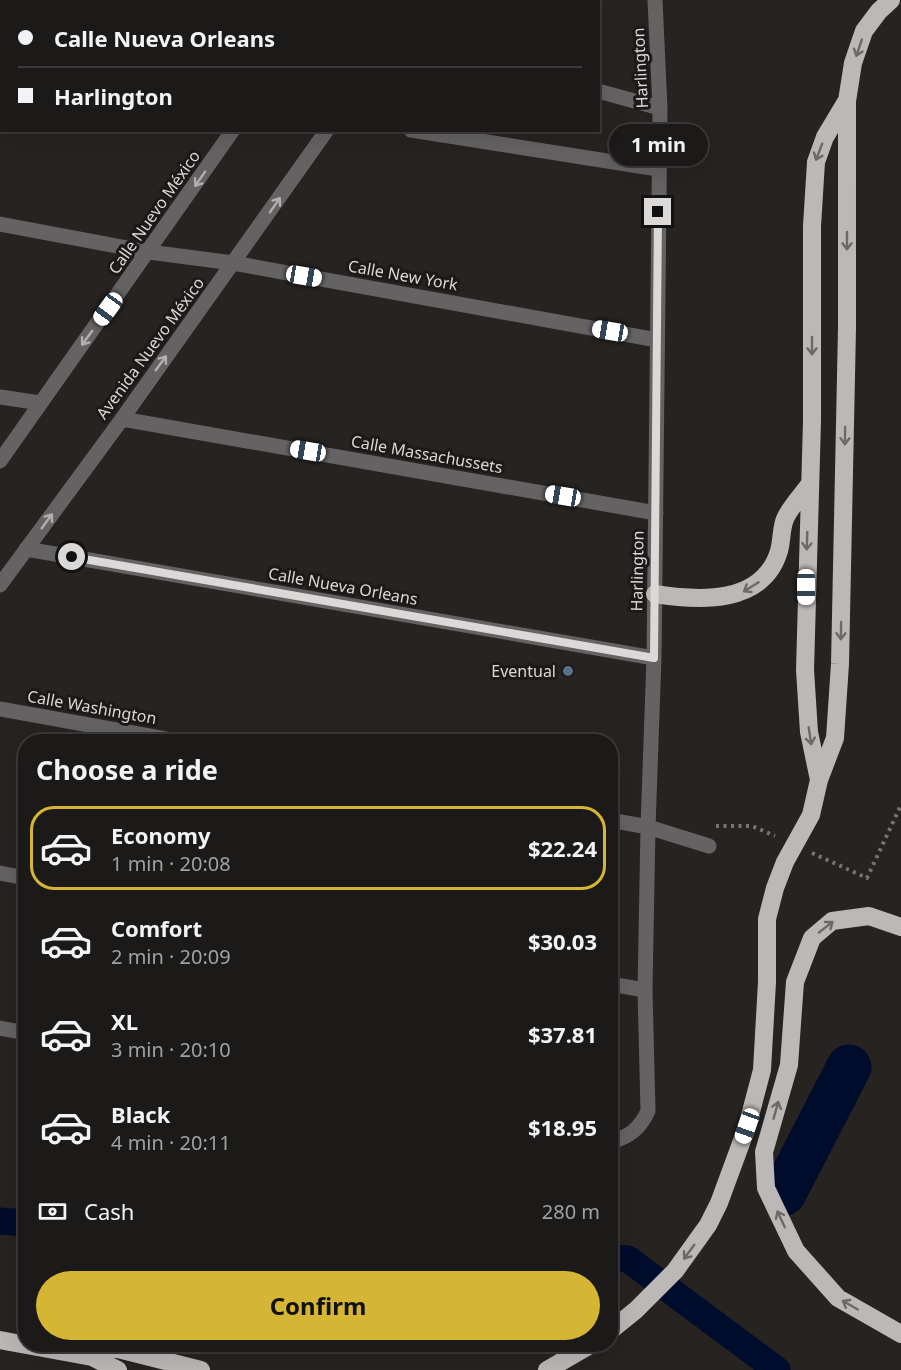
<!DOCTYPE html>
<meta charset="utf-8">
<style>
:root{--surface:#1c1a19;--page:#292726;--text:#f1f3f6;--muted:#a0a1a2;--line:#3a3838;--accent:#d5b534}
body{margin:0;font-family:"Noto Sans",sans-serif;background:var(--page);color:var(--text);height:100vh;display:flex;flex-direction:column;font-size:22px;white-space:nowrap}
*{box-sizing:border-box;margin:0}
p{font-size:20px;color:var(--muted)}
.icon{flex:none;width:33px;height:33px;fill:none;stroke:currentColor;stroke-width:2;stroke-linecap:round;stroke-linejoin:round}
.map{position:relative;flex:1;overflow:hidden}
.panel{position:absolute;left:18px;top:734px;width:600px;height:618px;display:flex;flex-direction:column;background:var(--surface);border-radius:24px;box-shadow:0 6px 24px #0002,0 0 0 2px var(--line)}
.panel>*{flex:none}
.banner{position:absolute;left:0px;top:0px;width:600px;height:132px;box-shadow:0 6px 24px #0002,0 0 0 2px var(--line);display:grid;align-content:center;height:132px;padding:0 18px;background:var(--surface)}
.end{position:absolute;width:27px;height:27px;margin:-14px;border:8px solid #dbd9d8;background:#111;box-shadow:0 0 0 3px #111}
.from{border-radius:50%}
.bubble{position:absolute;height:42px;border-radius:21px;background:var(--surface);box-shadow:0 6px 24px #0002,0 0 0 2px var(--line);font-size:20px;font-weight:700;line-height:42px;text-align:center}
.car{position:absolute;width:18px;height:36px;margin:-18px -9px;border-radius:8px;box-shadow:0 0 4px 2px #0007;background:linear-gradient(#fff 24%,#345 0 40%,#fff 0 76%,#345 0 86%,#fff 0)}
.banner b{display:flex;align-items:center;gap:21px;height:57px;font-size:22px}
.banner b+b{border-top:2px solid var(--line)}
.banner i{width:15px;height:15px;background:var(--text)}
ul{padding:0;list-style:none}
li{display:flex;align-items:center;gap:18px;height:84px;margin:0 12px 9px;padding:0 6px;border:3px solid transparent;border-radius:24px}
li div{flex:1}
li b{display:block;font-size:22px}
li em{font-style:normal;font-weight:700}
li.active{border-color:var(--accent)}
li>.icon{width:54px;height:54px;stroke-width:1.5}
h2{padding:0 18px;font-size:27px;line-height:72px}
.pay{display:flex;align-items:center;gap:15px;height:66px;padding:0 18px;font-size:22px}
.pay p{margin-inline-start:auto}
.cta{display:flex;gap:12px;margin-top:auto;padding:12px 18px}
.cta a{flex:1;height:69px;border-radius:36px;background:var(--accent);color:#111;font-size:24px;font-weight:700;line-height:69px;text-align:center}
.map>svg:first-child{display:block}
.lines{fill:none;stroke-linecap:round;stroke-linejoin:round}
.canal{stroke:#000c2b;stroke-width:27}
.river{stroke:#000c2b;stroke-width:45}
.path{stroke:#777473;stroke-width:4;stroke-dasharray:3 4.5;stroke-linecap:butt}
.minor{stroke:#646262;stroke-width:15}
.major{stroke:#a4a09f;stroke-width:15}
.highway{stroke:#bdb8b8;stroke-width:18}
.oneway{stroke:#6c6968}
.oneway2{stroke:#b1afaf}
.route{stroke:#dbd9d8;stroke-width:8}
.service-dot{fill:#5c6f8a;stroke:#1c1a18;stroke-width:2}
.labels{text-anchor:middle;stroke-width:6;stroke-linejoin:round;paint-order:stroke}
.street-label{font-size:16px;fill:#dbd9d8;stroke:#1c1a18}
.poi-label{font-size:16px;fill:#dbd9d8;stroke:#1c1a18;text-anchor:end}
</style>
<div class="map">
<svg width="901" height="1370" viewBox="0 0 901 1370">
<rect width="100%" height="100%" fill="#262321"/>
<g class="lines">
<path class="canal" d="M0,1221L26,1223
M610,1258L628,1259L777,1370"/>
<path class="river" d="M784,1193L849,1067"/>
<path class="path" d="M331,2L332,0
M716,826H752L775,836
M812,853L867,878L901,805"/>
<path class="minor" d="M0,52L2,53
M598,91L660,108
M411,130L658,169
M0,224L149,252L233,263L657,340
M0,397L40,403
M122,419L656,513
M0,461L233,130
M26,549L654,658
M0,585L122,419L327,130
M0,709L177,741
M610,820L648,827L709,846
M0,873L26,878
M610,984L645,990
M0,1028L26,1033
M610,1142C630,1137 640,1128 648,1111L645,990L648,827L654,658L660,108L655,0"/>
<path class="major" d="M273,0L278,2
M415,2L416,0"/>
<path class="highway" d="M655,594C699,601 763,605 779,551C782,541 781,528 785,519C790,507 802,495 809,485
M819,780L809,732L805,670L812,421V226L816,162L825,137L846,102
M901,927L869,916L832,921L812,938L795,982L789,1065L764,1152L766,1188L796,1251L838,1298L901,1334
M610,1331L636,1310L675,1271L708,1225L719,1203L747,1127L762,1070L767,982V919L775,888L785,862L811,815L819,780L835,738L840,664L847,328V101L853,63L864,31L879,11L891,0
M0,1340L92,1357L118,1370
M92,1357L114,1348L201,1370
M547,1370L592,1344"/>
</g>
<defs><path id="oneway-shaft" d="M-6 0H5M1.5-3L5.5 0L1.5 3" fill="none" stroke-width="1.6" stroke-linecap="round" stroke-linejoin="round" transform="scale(1.5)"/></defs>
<g class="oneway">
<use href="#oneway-shaft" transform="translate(859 48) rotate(109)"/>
<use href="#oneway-shaft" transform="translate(819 152) rotate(111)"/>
<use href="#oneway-shaft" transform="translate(847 241) rotate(90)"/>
<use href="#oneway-shaft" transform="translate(812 346) rotate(90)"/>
<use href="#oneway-shaft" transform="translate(845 436) rotate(91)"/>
<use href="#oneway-shaft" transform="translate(807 541) rotate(92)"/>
<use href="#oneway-shaft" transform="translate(751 587) rotate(148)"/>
<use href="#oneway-shaft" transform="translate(841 631) rotate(91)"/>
<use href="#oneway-shaft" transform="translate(810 736) rotate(81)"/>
<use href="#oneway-shaft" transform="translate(826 927) rotate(-38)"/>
<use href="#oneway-shaft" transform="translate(776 1110) rotate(-74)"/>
<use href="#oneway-shaft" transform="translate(781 1219) rotate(-115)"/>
<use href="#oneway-shaft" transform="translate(689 1252) rotate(126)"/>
<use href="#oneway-shaft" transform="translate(850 1305) rotate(-150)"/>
</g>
<g class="oneway2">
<use href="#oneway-shaft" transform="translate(200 179) rotate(125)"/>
<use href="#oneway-shaft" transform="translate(275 205) rotate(-55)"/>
<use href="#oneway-shaft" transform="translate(87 338) rotate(126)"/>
<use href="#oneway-shaft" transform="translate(161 363) rotate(-54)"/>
<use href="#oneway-shaft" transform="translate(47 521) rotate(-54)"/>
</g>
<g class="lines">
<path class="route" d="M72,557L654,658L658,212"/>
</g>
<circle class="service-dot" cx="568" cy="671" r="6"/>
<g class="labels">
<g class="street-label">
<text transform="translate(640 68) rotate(-93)" y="6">Harlington</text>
<text transform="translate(154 212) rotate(-55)" y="6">Calle Nuevo México</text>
<text transform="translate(403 275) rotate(10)" y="6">Calle New York</text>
<text transform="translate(150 348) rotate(-54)" y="6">Avenida Nuevo México</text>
<text transform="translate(427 454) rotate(10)" y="6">Calle Massachussets</text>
<text transform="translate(637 571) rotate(-89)" y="6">Harlington</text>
<text transform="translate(343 586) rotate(10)" y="6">Calle Nueva Orleans</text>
<text transform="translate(92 707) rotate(10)" y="6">Calle Washington</text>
</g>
<g class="poi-label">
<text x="556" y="677">Eventual</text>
</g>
</g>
</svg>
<i class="end from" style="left:72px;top:557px"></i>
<i class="end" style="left:658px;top:212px"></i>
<div class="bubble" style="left:609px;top:124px;width:99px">1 min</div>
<i class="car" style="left:304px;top:276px;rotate:100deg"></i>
<i class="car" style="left:108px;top:309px;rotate:216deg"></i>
<i class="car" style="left:610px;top:331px;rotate:280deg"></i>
<i class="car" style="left:308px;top:451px;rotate:280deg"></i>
<i class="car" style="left:563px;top:496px;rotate:280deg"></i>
<i class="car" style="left:806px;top:587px;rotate:180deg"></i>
<i class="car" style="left:747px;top:1126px;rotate:200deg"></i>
<div class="banner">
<b><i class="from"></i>Calle Nueva Orleans</b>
<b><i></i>Harlington</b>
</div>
<section class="panel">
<h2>Choose a ride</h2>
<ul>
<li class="active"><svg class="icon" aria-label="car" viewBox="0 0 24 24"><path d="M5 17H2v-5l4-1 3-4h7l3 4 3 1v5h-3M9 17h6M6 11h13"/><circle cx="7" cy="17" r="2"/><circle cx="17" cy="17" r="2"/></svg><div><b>Economy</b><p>1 min · 20:08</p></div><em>$22.24</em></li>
<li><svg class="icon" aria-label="car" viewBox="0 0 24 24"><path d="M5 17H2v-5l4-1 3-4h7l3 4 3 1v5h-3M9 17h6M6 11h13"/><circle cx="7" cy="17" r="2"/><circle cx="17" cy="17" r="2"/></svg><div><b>Comfort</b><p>2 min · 20:09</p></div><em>$30.03</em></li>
<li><svg class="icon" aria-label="car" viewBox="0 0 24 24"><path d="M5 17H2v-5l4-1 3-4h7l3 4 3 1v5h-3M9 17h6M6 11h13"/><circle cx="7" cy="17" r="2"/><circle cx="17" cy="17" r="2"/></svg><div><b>XL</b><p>3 min · 20:10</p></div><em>$37.81</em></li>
<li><svg class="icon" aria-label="car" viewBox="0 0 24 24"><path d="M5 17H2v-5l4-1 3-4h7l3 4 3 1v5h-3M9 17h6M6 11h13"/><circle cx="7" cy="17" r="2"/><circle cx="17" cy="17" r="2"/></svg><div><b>Black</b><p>4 min · 20:11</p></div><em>$18.95</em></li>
</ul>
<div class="pay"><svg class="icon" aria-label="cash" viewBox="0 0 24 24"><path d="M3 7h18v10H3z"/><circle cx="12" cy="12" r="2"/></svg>Cash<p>280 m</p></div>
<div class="cta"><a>Confirm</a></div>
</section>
</div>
